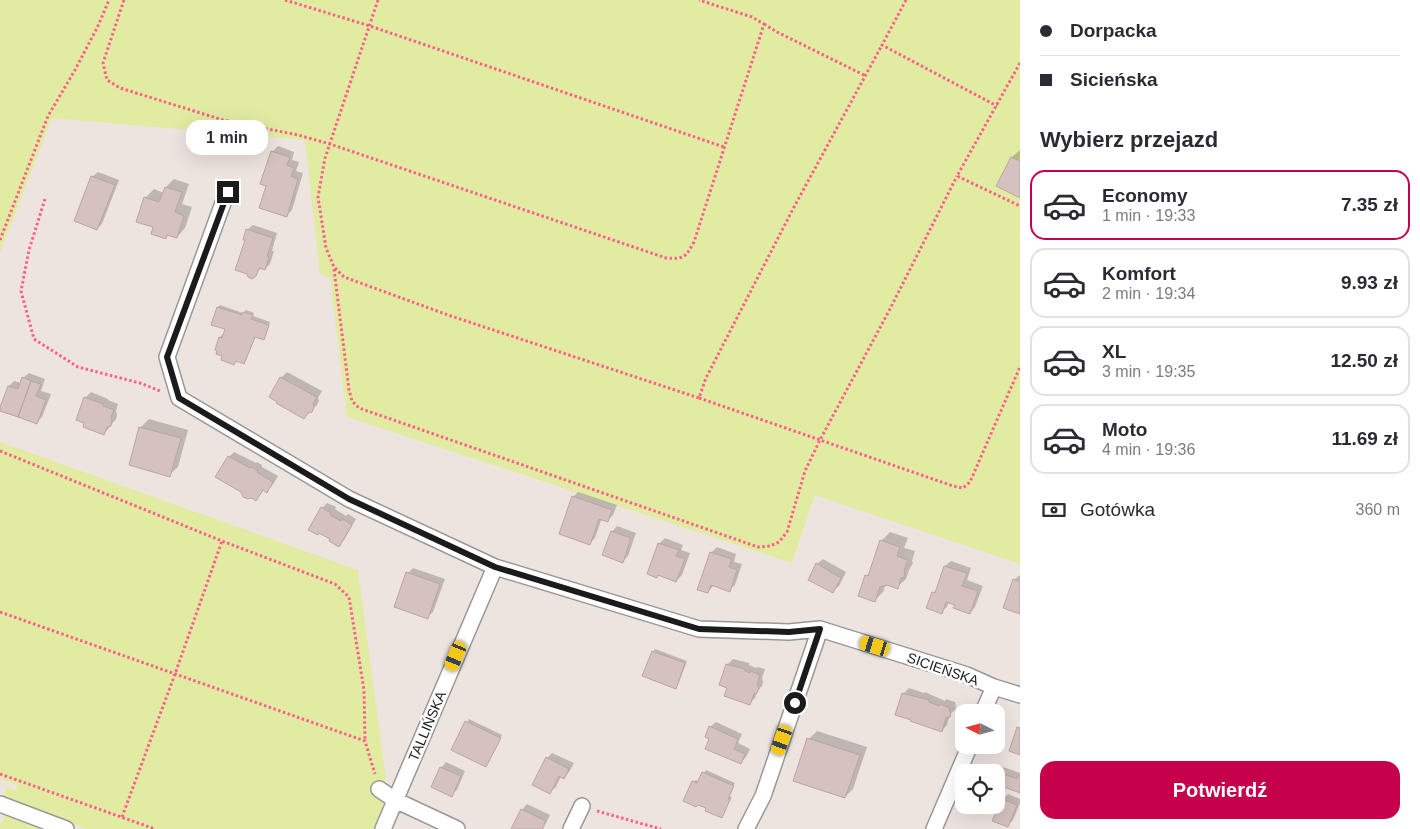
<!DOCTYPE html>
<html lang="pl">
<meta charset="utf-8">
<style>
:root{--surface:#fff;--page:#f7f7f7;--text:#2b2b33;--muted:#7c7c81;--line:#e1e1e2;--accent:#c6004b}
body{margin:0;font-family:Helvetica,sans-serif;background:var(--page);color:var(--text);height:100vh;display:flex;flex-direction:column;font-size:19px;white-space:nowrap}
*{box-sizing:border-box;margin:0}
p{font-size:16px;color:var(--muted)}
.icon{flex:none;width:28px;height:28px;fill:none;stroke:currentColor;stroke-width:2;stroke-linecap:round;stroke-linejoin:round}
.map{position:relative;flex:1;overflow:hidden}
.drawer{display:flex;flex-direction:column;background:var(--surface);width:400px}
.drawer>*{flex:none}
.top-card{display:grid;align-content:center;height:110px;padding:0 20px;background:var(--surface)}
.needle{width:32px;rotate:276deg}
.tools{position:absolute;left:955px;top:704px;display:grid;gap:10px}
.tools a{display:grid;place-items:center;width:50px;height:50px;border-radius:10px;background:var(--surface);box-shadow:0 5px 20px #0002;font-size:25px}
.end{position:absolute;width:22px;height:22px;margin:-11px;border:6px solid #1b1b1b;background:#fff;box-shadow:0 0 0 2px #fff}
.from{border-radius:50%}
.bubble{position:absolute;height:35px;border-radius:15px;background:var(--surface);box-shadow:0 5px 20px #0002;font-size:16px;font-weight:700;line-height:35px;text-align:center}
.car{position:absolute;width:15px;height:30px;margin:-15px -8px;border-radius:6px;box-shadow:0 0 4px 1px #0007;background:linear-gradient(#f5c518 24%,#345 0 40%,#f5c518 0 76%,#345 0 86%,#f5c518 0)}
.top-card b{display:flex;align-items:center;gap:18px;height:48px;font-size:19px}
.top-card b+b{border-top:1px solid var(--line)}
.top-card i{width:12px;height:12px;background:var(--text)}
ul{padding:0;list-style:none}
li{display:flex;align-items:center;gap:15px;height:70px;margin:0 10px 8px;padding:0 10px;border:2px solid var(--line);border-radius:15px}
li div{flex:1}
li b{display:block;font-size:19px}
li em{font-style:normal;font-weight:700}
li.active{border-color:var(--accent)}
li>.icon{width:45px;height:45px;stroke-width:1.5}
h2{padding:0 20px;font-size:22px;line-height:60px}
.pay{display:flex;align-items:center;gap:12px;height:55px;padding:0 20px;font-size:19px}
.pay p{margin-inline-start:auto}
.button{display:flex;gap:10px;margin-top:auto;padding:10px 20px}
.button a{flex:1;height:58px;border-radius:15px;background:var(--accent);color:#fff;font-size:20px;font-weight:700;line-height:58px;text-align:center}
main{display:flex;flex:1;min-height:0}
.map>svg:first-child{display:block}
.grass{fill:#e2eba2}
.shadow{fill:#0003}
.building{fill:#d4c1c0;stroke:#c0a3a2}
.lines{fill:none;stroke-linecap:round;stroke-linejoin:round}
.minor-casing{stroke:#989898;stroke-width:18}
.path{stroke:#ff5f8b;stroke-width:3;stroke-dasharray:2.5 2.5;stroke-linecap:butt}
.minor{stroke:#fff;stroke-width:15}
.route{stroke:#1b1b1b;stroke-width:6}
.labels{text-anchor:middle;stroke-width:5;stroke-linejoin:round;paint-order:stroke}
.street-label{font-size:14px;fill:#1b1b1b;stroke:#fff}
</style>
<main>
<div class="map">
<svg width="1020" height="829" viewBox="0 0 1020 829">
<rect width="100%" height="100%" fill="#ede4e0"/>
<path class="grass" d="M0,0H1020V564L815,495L792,563L347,417L330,278L320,274L305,140L52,118L0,253Z
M0,442L358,570L386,779L379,796L386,805L383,829H86L3,800L6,787L15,790L17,787V785L0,779Z
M1,812L49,829H0V823L4,820Z"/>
<path class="shadow" d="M278,146L294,152L292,160L299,162L296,171L303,173L292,210L286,216L268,186L272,152Z
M1020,150V197L998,186L1012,157Z
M98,172L119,180L102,224L97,229L92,177Z
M174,179L189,184L182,204L192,207L185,228L177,237L169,234L165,238L155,227L145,198L154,189L164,193L166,187Z
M253,225L277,233L272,251H274L270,264L265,269L261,268L255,275L247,240V230Z
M220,305L243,313L246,310L254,313L253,316L270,322L266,336L263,338L256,336L246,360L244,362L236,361L234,363L224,355L219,350L216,349L220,337L222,335H224L226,329L218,307Z
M287,372L322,391L318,398L319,401L317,405L304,417L281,378Z
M29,373L45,379L41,391L51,394L42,417L37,423L1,409L9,386L14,381L21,383L23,378Z
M91,392L108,399V400L118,404L116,411L117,415L116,419L104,434L85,398Z
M149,419L188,430L178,467L169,475L140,428Z
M234,452L256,463L257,462L262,465V467L278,476L272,486L267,491L264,490L256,499L229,457Z
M578,492L617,505L613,515L608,520L602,518L595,538L590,543L573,497Z
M327,503L336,507L335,509L346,516L348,514L356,519L344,540L339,546L322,508Z
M617,526L636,533L628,556L623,561L612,532Z
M890,532L908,538L904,548L915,551L912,561L913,563L909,570L906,579L897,587L886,583L883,592L875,600L866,576L871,572L881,541Z
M665,538L683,545L681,550L690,553L682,575L676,581L659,574L657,576L659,544Z
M717,547L736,554L734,562L742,564L735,585L729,590L714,585L708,592L711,553Z
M823,559L846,572L839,586L833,591L817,564Z
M951,561L971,568L967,580L983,586L975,607L970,613L956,604L949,601L947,607L941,612L933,593L938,588L945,566Z
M413,568L445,579L433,612L427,617L408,573Z
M1020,575V612L1014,580Z
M655,649L687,661L678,685L676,687L653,652Z
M733,659L749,663V665L756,668L758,667L765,669L762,678L763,682L762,686L758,690L755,698L750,703L729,687L727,665Z
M909,688L924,693L925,692L945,701L946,699L955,702L956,707L955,710L950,714L947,725L941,731L903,694Z
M469,719L502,735L486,766L453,750Z
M716,722L742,734L738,743L750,749L746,757L741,763L710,738V727Z
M817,731L867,747L853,789L845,797L809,739Z
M552,753L574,763L569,772L564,778L561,776L556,787L550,792L547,758Z
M446,762L465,771L457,790L451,795L441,768Z
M1000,766L1020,773V792L996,772H995Z
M706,770L735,783L729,796L732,797L721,817L707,808L693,782L696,780L699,781Z
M1008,794L1020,799V803L1013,820L1007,826L1003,799Z
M527,804L550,815L543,829H513L522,810Z"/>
<path class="building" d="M271,151L290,157L287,165L294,168L291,176L298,179L287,217L259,208L266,186L260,184Z
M1011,157L1020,161V198L996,186Z
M91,176L115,185L97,230L74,221Z
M165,187L182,192L175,212L184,216L177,238L167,235L166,239L151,234L153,227L136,222L144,197L159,202Z
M246,229L273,238L267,256L269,257L265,270L259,268L256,276L252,279L248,277L247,274L235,270L245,240H243Z
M217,307L242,315L243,312L253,315L251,319L269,325L264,340L255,337L244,364L236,361L234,365L221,360L222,356L216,354L217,351L215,350L219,337L222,338L225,329L211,325Z
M22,377L31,381L18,417L0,411V407L8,386L18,389Z
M280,377L317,397L313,404L314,407L312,412L308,413L304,419L276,403L277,402L269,397Z
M31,381L41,384L36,396L46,400L37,424L18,417Z
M84,397L103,404V406L114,410L111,417L112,421L111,426L107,427L104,435L83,427L84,423L76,420Z
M139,427L181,438L170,477L129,465Z
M228,456L250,468L251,467L258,471L257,472L273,482L267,493L263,490L256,501L252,498L248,499L243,497L241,492L215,477Z
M572,496L612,510L608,522L599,519L590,545L559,534Z
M321,507L331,513L330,515L341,521L342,519L352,525L339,547L329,541L330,539L319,533L318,535L308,530Z
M611,531L631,538L623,563L602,555Z
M880,540L900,547L897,556L908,560L904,570L905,573L904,577L901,578L898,589L887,585L880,587L875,602L858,596L865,575L868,576Z
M658,543L679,550L676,556L685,559L676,582L658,575L657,578L647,574Z
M710,552L732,559L729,567L737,570L730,592L711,585L708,593L697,590Z
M816,563L841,578L833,593L808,580Z
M944,566L967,573L962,586L978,591L970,614L953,608L955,605L946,602L942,614L926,608L932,592L935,593Z
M406,572L440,584L428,619L394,607Z
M1013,579L1020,582V614L1003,608Z
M652,651L685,663L676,689L642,676Z
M726,664L744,669V670L750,673L751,671L760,675L757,685L759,688L757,693L754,694L750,705L724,696L727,688L719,685Z
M902,693L929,700V702L939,706L940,704L950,708L949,710L951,713L950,717L946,718L942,732L910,721L911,720L895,715Z
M465,721L501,738L486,767L451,750Z
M709,726L738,739L734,749L745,754L741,764L705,749L709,739L705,737Z
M1017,727L1020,728V755L1009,751Z
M807,738L860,755L845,798L793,781Z
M546,757L569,769L564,779L559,776L550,794L532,785Z
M440,767L461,776L452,797L431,787Z
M994,771L1017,779L1019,774L1020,775V793L996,784V772H993Z
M702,772L734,786L728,799L730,800L722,818L705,811L706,808L698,805L696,807L683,801L692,781L697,783Z
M1002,799L1017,805L1008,827L992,821Z
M521,809L546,821L542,829H511Z"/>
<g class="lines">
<g class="minor-casing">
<path id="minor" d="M227,192L167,357L179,398L349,499L495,567L699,629L789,632L820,629L967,675L994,687L1020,695
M983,712L994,687
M379,789L395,800L457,829
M0,804L66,829
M383,829L495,567
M571,829L582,806
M746,829L763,796L820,629
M934,829L970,745"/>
</g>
<path class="path" d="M124,0L103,63L107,80L120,88L223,120L298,135L330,144L666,258C684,259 685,258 694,242L764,24L752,17L699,0
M285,0L370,26L724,147
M378,0L325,158L318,197L326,248L334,267L344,277L448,315L699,398L706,378L794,207L882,45
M906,0L882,45L997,106
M764,24L777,32L866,76
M1020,63L957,176L1020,206
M45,199L29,250L21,291L34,339L78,367L140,383L160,391
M0,240L48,116L75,70L98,26L109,0
M334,269L349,390L352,401L359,408L758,547L770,546L779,542L787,532L805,471L820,440L890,309L957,176
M699,398L953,486L963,488L970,482L1020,367
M0,451L222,541L335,584L349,597L364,690L365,741
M0,612L365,741L375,774
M0,774L155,829
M597,811L661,829
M122,817L175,674L222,541"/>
<use href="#minor" class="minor"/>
</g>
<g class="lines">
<path class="route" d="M228,192L167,357L179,398L349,499L495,567L699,629L789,632L820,629L795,703"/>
</g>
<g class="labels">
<g class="street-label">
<text transform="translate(943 669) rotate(19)" y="5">SICIEŃSKA</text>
<text transform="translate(427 726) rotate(-67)" y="5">TALLIŃSKA</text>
</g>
</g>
</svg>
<div class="tools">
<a><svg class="needle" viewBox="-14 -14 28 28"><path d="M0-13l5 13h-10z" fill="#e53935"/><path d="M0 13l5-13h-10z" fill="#7c7c81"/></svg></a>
<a><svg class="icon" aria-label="locate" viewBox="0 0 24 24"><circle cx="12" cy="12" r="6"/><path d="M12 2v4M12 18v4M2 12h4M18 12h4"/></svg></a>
</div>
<i class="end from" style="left:795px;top:703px"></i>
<i class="end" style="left:228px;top:192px"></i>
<div class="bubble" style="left:186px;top:120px;width:82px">1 min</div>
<i class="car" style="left:875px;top:646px;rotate:287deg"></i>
<i class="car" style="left:456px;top:656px;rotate:203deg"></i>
<i class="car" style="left:782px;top:740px;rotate:199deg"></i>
</div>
<section class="drawer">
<div class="top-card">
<b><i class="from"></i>Dorpacka</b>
<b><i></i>Sicieńska</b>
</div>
<h2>Wybierz przejazd</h2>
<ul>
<li class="active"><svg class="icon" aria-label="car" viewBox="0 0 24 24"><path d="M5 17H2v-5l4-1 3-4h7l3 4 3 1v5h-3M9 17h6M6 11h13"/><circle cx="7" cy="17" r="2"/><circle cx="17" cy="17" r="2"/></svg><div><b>Economy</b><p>1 min · 19:33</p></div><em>7.35 zł</em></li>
<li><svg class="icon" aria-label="car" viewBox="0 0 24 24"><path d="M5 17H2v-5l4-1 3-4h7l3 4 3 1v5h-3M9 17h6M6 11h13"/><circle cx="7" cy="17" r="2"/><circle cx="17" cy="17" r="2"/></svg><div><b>Komfort</b><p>2 min · 19:34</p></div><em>9.93 zł</em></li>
<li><svg class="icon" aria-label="car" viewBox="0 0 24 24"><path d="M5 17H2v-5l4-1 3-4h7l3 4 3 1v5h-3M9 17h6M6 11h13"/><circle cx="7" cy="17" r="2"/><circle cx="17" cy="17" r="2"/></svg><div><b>XL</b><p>3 min · 19:35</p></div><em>12.50 zł</em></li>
<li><svg class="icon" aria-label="car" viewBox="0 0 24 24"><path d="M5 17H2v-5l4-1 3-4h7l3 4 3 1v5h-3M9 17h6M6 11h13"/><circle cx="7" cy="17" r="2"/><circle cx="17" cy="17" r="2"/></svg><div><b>Moto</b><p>4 min · 19:36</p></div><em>11.69 zł</em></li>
</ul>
<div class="pay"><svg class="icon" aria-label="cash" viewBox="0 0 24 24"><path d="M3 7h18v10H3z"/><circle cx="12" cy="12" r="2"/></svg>Gotówka<p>360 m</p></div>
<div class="button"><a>Potwierdź</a></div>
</section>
</main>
